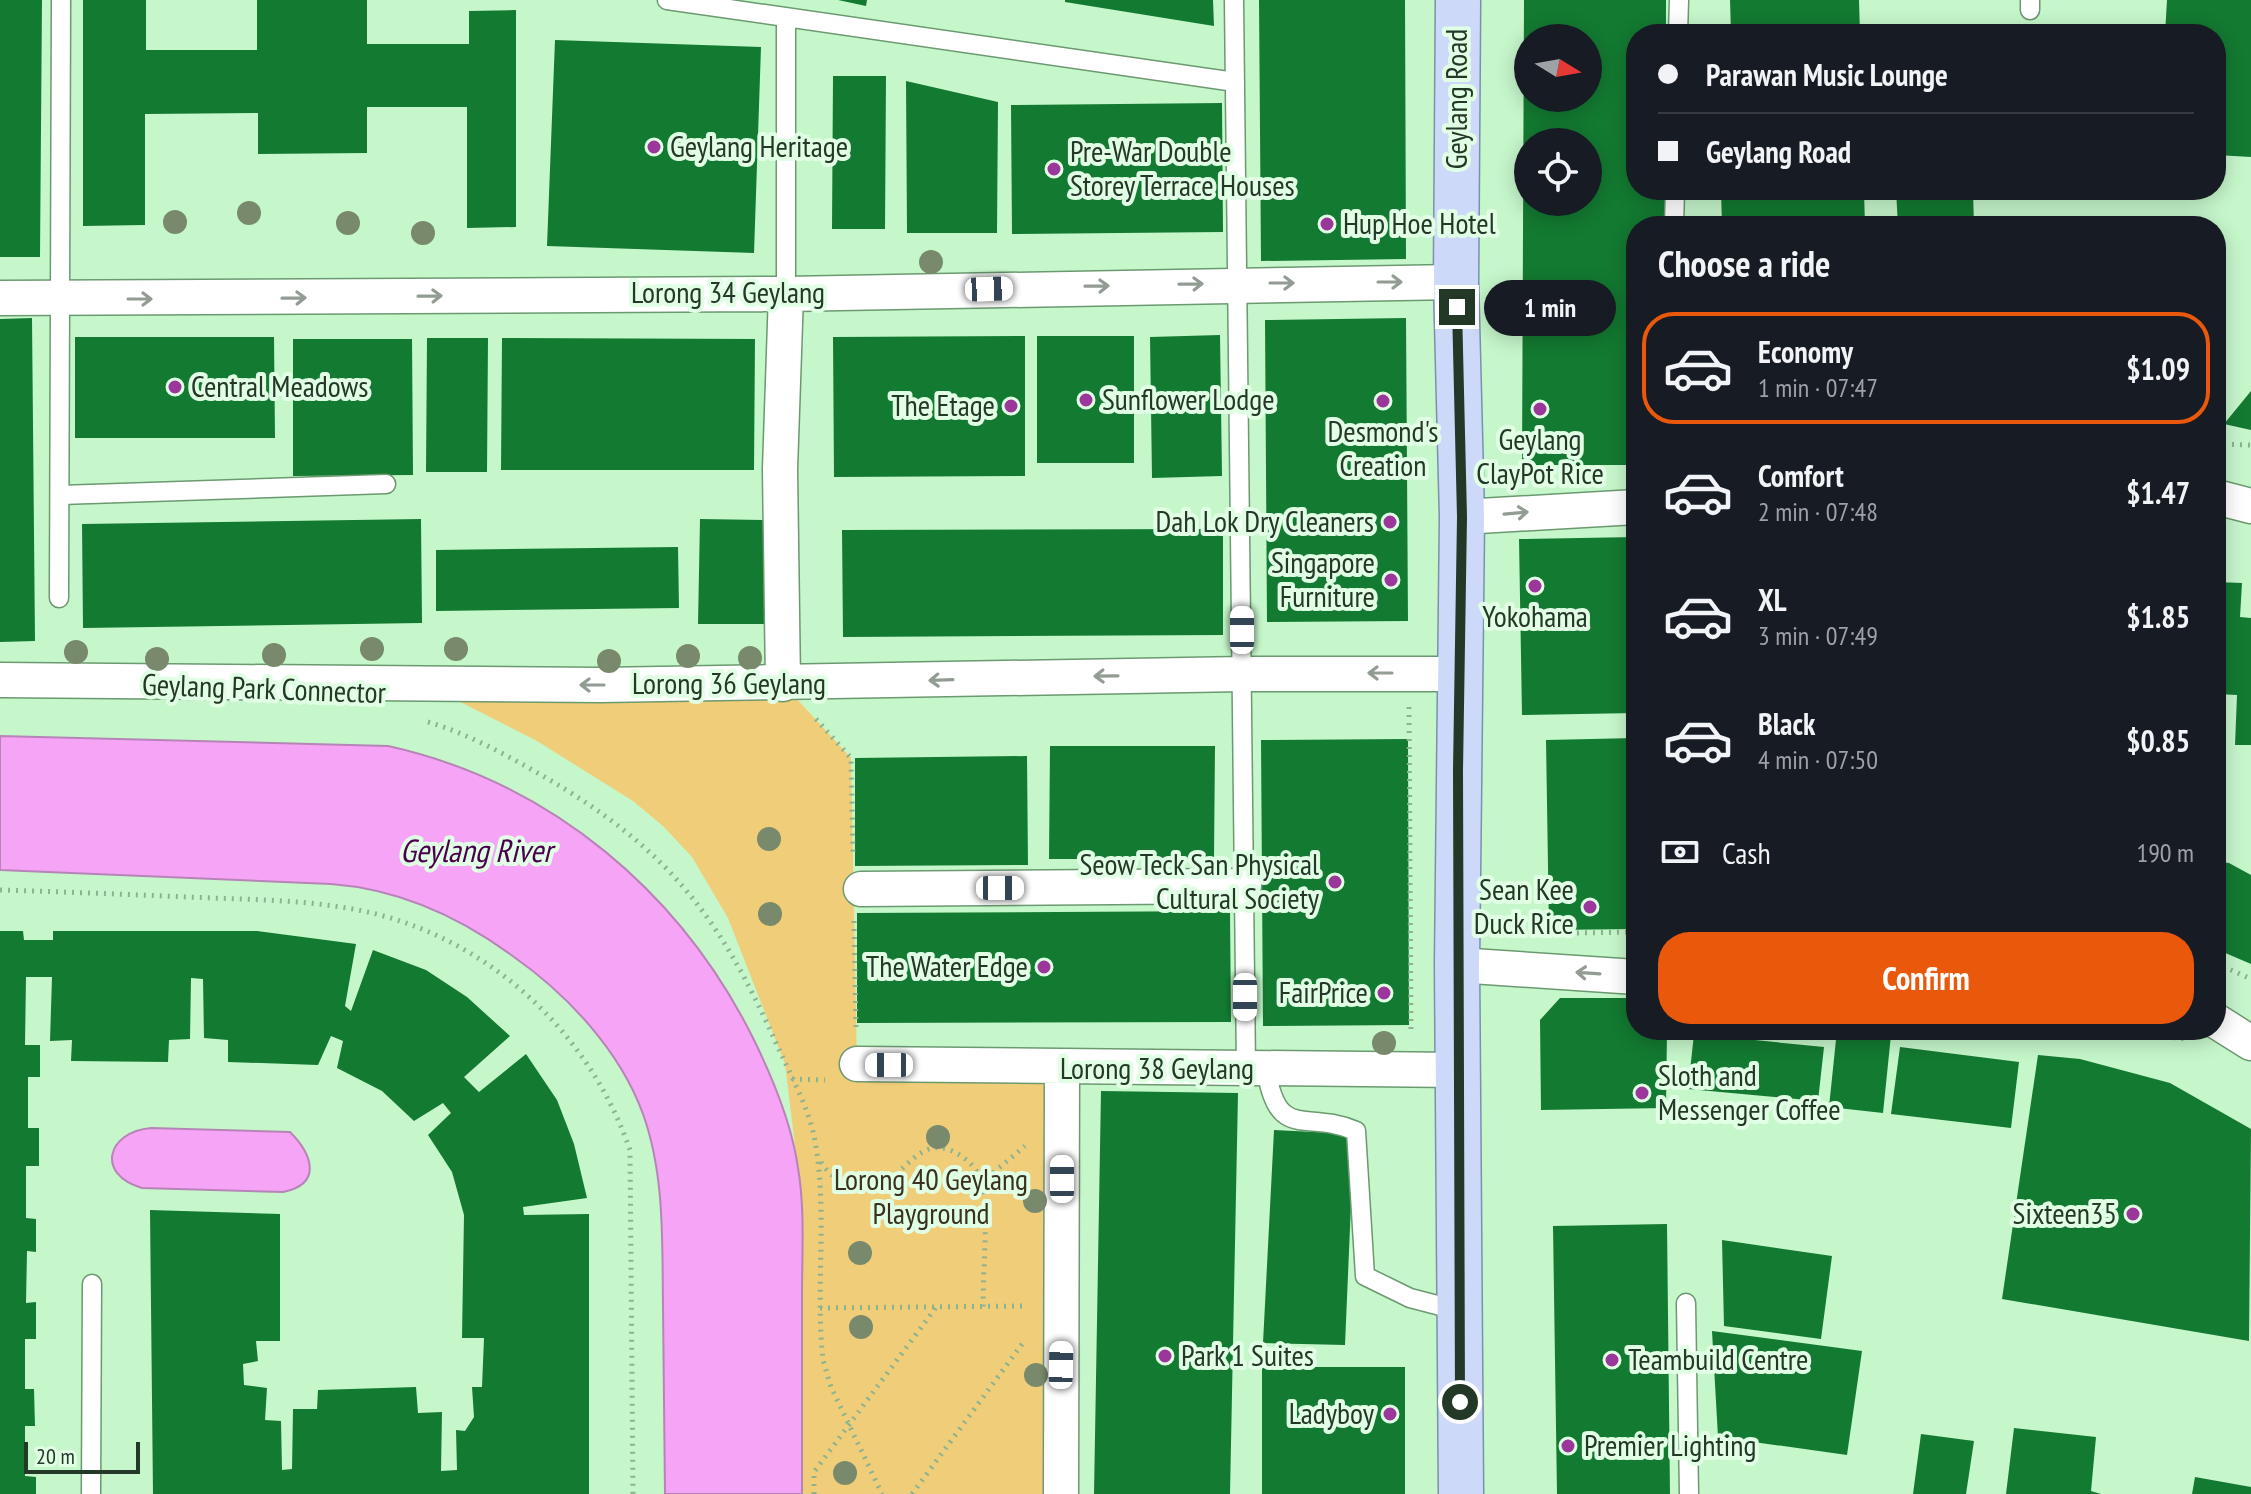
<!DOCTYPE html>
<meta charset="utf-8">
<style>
:root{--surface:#171b24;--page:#242831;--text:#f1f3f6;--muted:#9ea1a6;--line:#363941;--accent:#ea580c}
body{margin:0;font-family:"PT Sans Narrow",sans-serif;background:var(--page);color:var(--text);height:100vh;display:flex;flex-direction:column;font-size:30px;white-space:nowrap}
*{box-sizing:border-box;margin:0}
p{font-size:26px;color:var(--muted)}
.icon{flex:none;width:44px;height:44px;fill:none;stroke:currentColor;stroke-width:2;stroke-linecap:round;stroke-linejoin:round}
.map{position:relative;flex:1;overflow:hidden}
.details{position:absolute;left:1626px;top:216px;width:600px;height:824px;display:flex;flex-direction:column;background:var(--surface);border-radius:32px;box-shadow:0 4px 20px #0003}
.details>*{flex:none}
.top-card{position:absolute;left:1626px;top:24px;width:600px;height:176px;border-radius:32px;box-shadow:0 4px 20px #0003;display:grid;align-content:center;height:176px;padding:0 32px;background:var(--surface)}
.needle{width:52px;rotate:101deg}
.controls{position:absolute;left:1514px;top:24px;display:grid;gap:16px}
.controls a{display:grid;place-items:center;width:88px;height:88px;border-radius:50%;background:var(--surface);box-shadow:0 4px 20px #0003;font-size:40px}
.scale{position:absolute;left:24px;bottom:20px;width:116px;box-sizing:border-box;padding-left:8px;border:4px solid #243827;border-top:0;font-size:22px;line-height:28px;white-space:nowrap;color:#243827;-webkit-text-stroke:6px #e1ffe4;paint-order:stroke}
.end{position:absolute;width:36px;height:36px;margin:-18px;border:10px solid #243827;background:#fff;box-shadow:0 0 0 4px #fff}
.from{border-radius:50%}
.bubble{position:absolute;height:56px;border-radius:28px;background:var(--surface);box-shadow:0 4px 20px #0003;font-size:26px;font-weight:800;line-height:56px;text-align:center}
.car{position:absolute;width:24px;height:48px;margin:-24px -12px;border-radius:10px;box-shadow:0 0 6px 2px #0007;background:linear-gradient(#fff 24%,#345 0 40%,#fff 0 76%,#345 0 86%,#fff 0)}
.top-card b{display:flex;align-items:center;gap:28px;height:76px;font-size:30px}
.top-card b+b{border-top:2px solid var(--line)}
.top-card i{width:20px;height:20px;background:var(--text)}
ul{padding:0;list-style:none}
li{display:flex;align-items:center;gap:24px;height:112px;margin:0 16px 12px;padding:0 16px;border:4px solid transparent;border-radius:32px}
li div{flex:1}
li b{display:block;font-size:30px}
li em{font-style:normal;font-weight:800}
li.on{border-color:var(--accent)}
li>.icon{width:72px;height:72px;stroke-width:1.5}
h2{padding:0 32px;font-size:36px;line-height:96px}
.pay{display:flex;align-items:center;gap:20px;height:88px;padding:0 32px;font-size:30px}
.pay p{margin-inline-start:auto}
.button{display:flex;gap:16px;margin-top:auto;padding:16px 32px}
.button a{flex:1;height:92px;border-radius:32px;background:var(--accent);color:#fff;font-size:32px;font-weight:800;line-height:92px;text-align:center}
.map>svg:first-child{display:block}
.green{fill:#f0cd79}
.water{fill:#f6a4f5;stroke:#b784b7;stroke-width:2}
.building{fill:#137a31;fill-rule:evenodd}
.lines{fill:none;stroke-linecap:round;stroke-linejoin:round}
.lane-casing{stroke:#6b9970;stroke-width:21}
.street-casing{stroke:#6b9970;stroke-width:37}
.primary-casing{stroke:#7b90ad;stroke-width:47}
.path{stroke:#8cb290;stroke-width:5;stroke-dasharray:2 6;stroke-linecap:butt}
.lane{stroke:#fff;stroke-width:18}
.street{stroke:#fff;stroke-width:34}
.primary{stroke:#ccd9f9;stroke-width:44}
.tree{fill:#788a6b}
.oneway{stroke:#929c93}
.route{stroke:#243827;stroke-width:10}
.poi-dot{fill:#9b369b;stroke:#e1ffe4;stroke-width:3}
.labels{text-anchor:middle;stroke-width:8;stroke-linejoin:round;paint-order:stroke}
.street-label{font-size:30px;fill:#243827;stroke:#e1ffe4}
.poi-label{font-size:30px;fill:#243827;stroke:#e1ffe4;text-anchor:start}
.park-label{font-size:30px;fill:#39301d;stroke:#e1ffe4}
.water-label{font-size:32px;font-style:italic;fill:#4a004c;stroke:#e1ffe4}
</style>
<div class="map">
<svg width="2251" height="1494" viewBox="0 0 2251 1494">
<rect width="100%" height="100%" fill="#c6f7cb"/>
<path class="green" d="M425,684H783L851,758L857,1064L1062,1069L1059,1494H801V1195L785,1064L728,918L692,857L663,826L633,801L537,741Z"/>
<path class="water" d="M0,736L388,746C551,782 682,893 755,1042C774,1081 792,1124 798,1168C805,1209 802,1252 802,1294C802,1361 802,1427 802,1494H665C664,1431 664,1369 663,1306C662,1243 665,1175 643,1114C620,1051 568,995 514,957C460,917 399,889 331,884L0,870Z
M151,1128L290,1132C312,1154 323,1184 283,1192L142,1188C96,1175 106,1132 151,1128Z"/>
<path class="building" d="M0,0H42L40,257H0Z
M83,0H146V50H257V0H367V44H469V11L516,10V227L467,228V107H367V153L258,154V113L145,114V225L83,226Z
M838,0H867L866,6Z
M1065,0H1213L1214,26L1065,2Z
M1259,0H1405L1406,259L1261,261Z
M1524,0H1666V34H1636V190H1666V226H1636V465H1522ZM1528,38H1588V98H1528ZM1528,142H1588V202H1528Z
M1730,0H1859L1860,34H1731Z
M2167,0H2251V157L2216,155V34H2165Z
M555,40L761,47L754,253L547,246Z
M833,76H886L885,229H832Z
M906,81L998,102L997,233H907Z
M1222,103L1223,232L1012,234L1011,105Z
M1721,190H1864L1865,226H1722Z
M1896,190H1973L1974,226H1898Z
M32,318L35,641L0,642V319Z
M1406,318L1408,621L1267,622L1265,320Z
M1220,335L1222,476L1152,478L1150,337Z
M1025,336V476L834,477L833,337Z
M1037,336H1134V463H1037Z
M75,337H274L275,438H75Z
M427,338H488L487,472H426Z
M502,338L755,339L754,470H501Z
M293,339H412L413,475L293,476Z
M2251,391V430L2224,424Z
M421,519L422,623L83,628L82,524Z
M700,519L767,520L765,624H698Z
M1223,529V635L843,637L842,530Z
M1636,537V713L1522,715L1519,539Z
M678,547L679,608L436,611V550Z
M2216,582L2242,583L2240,617L2251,618V745H2235L2237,695L2216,694Z
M1636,738V929L1549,930L1546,740Z
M1408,739L1409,1025L1263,1026L1261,740Z
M1050,746H1215L1214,859H1049Z
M1027,756L1028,865L855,866V758Z
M2216,861L2229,863L2251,875V964L2216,949Z
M1230,911L1231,1022L857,1023V913Z
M0,931H23L24,940H53V931H257L356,944L345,1006L351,1011L373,950L426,970L467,997L510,1036L464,1077L479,1092L526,1054L557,1100L574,1144L587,1198L523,1207L524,1215L589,1214V1494H153L150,1210L280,1214V1341H256L258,1361L243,1364L244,1385L267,1388L265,1420L281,1421L282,1470L292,1469L293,1409H317L318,1390L416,1387L418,1413L442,1412L441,1471L457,1470L456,1430L465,1431L474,1417L472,1387H482L484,1338H462L464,1215L452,1172L428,1135L451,1113L443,1103L414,1121L382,1091L337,1068L343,1041L331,1036L318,1065L228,1062V1040L204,1038L203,979L191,978L190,1039L169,1040L168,1062L71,1061L72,1040L50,1041L52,977H26L25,1045H40V1077H28V1128H39V1166H26V1218L36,1219V1252L27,1251L26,1303L36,1302V1339H25V1389H34L35,1426H25V1476L36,1477V1494H0Z
M1560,998H1636V1030H1667L1666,1108L1541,1110L1540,1020Z
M1837,1030L1891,1035L1883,1113L1829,1107Z
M1694,1034L1824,1047L1818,1101L1688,1089Z
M1900,1047L2019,1062L2011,1128L1891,1114Z
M2038,1055L2080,1059L2170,1083L2251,1129L2249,1341L2002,1299Z
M1101,1091L1238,1093L1230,1494H1094Z
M1274,1130L1354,1134L1345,1345L1263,1343Z
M1667,1224L1670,1494H1557L1553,1226Z
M1722,1240L1832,1256L1821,1339L1724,1326Z
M1712,1331L1862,1351L1847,1455L1718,1437Z
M1262,1367H1405V1494H1262Z
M2014,1428L2096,1437L2091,1491L2101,1494H2006Z
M1921,1434L1974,1441L1966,1494H1913Z
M2195,1477L2251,1487V1494H2192Z"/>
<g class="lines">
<g class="lane-casing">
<path id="lane" d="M667,0L1235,82
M1234,0L1246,1069
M2030,0V10
M1678,34L1679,0
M1674,226L1675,190
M786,294V19
M60,495L386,484
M59,598L61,0
M1266,1069C1278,1143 1305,1109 1356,1131L1365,1276L1410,1298L1460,1311
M1686,1303L1689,1494
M91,1494L92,1284"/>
</g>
<g class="street-casing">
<path id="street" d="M0,298L786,294L1456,282
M2216,497L2251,506
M1462,517L1636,507
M0,680L601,685L1243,674H1458
M783,684L780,469L786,294
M861,889L1244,886
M1457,965L1636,977
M2216,1021L2251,1043
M857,1064L1458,1070
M1061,1494L1062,1069"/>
</g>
<g class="primary-casing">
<path id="primary" d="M1458,0L1456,282L1462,517L1457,965L1461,1494"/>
</g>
<path class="path" d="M2216,444L2251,445
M1409,707L1411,1033
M816,719L851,758L853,855
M428,722C469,734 506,755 543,776C667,848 719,915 777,1045C791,1076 809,1108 815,1141C828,1213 815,1287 823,1360L831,1387L882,1494
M0,890C71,892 141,895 212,898C268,900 326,901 380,915C497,946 591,1037 630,1150L633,1494
M854,921L856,1027
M1577,933L1636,932
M2216,963L2251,979
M2102,1030L2186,1039
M792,1079L825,1080
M821,1162C836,1186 865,1197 890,1179C914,1161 928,1132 964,1158C974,1165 981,1176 983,1189C988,1226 983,1269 983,1307
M981,1183L1025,1146
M820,1308L1025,1306
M814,1494V1472L937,1306
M912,1494L1025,1340"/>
<use href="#lane" class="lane"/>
<use href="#street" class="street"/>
<use href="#primary" class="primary"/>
</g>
<g class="tree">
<circle cx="249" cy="213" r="12"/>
<circle cx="175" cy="222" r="12"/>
<circle cx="348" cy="223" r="12"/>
<circle cx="423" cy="233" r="12"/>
<circle cx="931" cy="262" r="12"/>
<circle cx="372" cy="649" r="12"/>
<circle cx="456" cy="649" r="12"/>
<circle cx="76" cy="652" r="12"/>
<circle cx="274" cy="655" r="12"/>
<circle cx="688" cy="656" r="12"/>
<circle cx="750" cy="658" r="12"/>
<circle cx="157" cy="659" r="12"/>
<circle cx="609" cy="661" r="12"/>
<circle cx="769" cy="839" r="12"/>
<circle cx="770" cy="914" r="12"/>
<circle cx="1384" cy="1043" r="12"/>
<circle cx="938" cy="1137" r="12"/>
<circle cx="1035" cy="1201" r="12"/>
<circle cx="860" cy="1253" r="12"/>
<circle cx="861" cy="1327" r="12"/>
<circle cx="1036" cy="1375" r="12"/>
<circle cx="845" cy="1473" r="12"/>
</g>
<defs><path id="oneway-shaft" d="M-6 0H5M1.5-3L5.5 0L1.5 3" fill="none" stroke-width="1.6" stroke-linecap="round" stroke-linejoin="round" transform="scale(2)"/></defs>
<g class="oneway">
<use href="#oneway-shaft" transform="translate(1390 282)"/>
<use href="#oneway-shaft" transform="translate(1282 283)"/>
<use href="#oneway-shaft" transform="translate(1191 284) rotate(-1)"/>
<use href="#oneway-shaft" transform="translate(1097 286) rotate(-1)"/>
<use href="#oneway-shaft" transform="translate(430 296) rotate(-1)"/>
<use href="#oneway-shaft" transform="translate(294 298) rotate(-1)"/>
<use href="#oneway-shaft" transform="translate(140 299)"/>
<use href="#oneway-shaft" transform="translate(1516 513) rotate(-5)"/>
<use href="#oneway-shaft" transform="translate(1380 673) rotate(180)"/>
<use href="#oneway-shaft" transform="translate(1106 676) rotate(179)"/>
<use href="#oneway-shaft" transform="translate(941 680) rotate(178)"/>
<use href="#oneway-shaft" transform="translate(592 685) rotate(-180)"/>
<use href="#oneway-shaft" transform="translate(1588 973) rotate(-176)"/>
</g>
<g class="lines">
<path class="route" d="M1457,307L1462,517L1458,770L1460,1402"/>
</g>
<g class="poi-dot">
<circle cx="654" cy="147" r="8"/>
<circle cx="1054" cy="169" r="8"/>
<circle cx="1327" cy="224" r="8"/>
<circle cx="175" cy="387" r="8"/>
<circle cx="1086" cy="400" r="8"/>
<circle cx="1383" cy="401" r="8"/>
<circle cx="1011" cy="406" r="8"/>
<circle cx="1540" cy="409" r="8"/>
<circle cx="1390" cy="522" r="8"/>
<circle cx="1391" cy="580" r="8"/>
<circle cx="1535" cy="586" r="8"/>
<circle cx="1335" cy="882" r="8"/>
<circle cx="1590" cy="907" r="8"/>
<circle cx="1044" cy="967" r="8"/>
<circle cx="1384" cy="993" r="8"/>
<circle cx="1642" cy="1093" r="8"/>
<circle cx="2133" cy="1214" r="8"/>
<circle cx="1165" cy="1356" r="8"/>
<circle cx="1612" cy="1360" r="8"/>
<circle cx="1390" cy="1414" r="8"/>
<circle cx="1568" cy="1446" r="8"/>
</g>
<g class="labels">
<g class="street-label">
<text transform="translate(1457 99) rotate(-90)" y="10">Geylang Road</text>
<text x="728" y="303">Lorong 34 Geylang</text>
<text x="729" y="694">Lorong 36 Geylang</text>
<text transform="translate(264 689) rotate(2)" y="10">Geylang Park Connector</text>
<text x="1157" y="1079">Lorong 38 Geylang</text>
</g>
<g class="poi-label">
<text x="670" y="157">Geylang Heritage</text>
<text x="1070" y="162">Pre-War Double<tspan x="1070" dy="34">Storey Terrace Houses</tspan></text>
<text x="1343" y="234">Hup Hoe Hotel</text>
<text x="191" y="397">Central Meadows</text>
<text x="1102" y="410">Sunflower Lodge</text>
<text x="995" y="416" text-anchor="end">The Etage</text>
<text x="1383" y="442" text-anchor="middle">Desmond's<tspan x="1383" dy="34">Creation</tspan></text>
<text x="1540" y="450" text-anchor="middle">Geylang<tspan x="1540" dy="34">ClayPot Rice</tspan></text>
<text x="1374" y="532" text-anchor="end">Dah Lok Dry Cleaners</text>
<text x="1375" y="573" text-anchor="end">Singapore<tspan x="1375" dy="34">Furniture</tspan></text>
<text x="1535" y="627" text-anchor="middle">Yokohama</text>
<text x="1319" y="875" text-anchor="end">Seow Teck San Physical<tspan x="1319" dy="34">Cultural Society</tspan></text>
<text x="1574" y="900" text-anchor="end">Sean Kee<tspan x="1574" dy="34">Duck Rice</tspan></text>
<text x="1028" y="977" text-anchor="end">The Water Edge</text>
<text x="1368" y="1003" text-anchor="end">FairPrice</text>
<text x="1658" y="1086">Sloth and<tspan x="1658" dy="34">Messenger Coffee</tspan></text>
<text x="2117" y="1224" text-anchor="end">Sixteen35</text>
<text x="1181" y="1366">Park 1 Suites</text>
<text x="1628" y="1370">Teambuild Centre</text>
<text x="1374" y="1424" text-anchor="end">Ladyboy</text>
<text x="1584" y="1456">Premier Lighting</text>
</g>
<g class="park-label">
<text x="931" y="1190">Lorong 40 Geylang<tspan x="931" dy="34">Playground</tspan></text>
</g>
<g class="water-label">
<text x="476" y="862">Geylang River</text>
</g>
</g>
</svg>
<div class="controls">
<a><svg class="needle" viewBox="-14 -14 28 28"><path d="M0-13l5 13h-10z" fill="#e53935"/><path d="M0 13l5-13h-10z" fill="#9ea1a6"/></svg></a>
<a><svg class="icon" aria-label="locate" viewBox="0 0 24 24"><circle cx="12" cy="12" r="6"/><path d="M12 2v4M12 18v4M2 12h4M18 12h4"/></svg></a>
</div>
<div class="scale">20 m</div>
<i class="end from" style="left:1460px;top:1402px"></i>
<i class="end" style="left:1457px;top:307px"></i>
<div class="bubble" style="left:1484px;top:280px;width:132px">1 min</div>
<i class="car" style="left:989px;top:289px;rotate:88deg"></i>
<i class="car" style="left:1242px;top:630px;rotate:0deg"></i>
<i class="car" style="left:1000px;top:888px;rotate:90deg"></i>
<i class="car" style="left:1245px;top:997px;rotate:180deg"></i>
<i class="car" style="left:889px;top:1065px;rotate:270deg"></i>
<i class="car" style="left:1062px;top:1179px;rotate:0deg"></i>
<i class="car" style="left:1061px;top:1365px;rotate:1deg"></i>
<div class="top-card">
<b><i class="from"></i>Parawan Music Lounge</b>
<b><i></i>Geylang Road</b>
</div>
<section class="details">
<h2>Choose a ride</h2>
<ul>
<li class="on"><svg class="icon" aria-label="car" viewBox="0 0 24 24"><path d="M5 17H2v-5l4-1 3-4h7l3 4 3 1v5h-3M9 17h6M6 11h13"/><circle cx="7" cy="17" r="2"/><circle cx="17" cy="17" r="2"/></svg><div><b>Economy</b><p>1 min · 07:47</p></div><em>$1.09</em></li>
<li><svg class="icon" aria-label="car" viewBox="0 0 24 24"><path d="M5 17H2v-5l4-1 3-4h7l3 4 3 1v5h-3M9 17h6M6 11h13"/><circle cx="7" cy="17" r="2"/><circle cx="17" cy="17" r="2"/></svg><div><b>Comfort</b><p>2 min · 07:48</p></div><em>$1.47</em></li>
<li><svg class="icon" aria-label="car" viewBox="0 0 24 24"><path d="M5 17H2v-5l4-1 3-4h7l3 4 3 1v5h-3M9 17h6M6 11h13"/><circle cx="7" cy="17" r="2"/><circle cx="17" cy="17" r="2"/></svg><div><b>XL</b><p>3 min · 07:49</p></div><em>$1.85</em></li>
<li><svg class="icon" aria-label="car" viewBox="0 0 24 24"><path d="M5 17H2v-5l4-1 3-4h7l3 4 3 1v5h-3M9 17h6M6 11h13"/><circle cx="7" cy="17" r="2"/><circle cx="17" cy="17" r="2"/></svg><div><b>Black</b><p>4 min · 07:50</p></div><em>$0.85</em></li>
</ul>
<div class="pay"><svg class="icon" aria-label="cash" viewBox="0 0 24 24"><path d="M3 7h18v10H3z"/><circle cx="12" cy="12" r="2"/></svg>Cash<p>190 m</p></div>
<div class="button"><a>Confirm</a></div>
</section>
</div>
